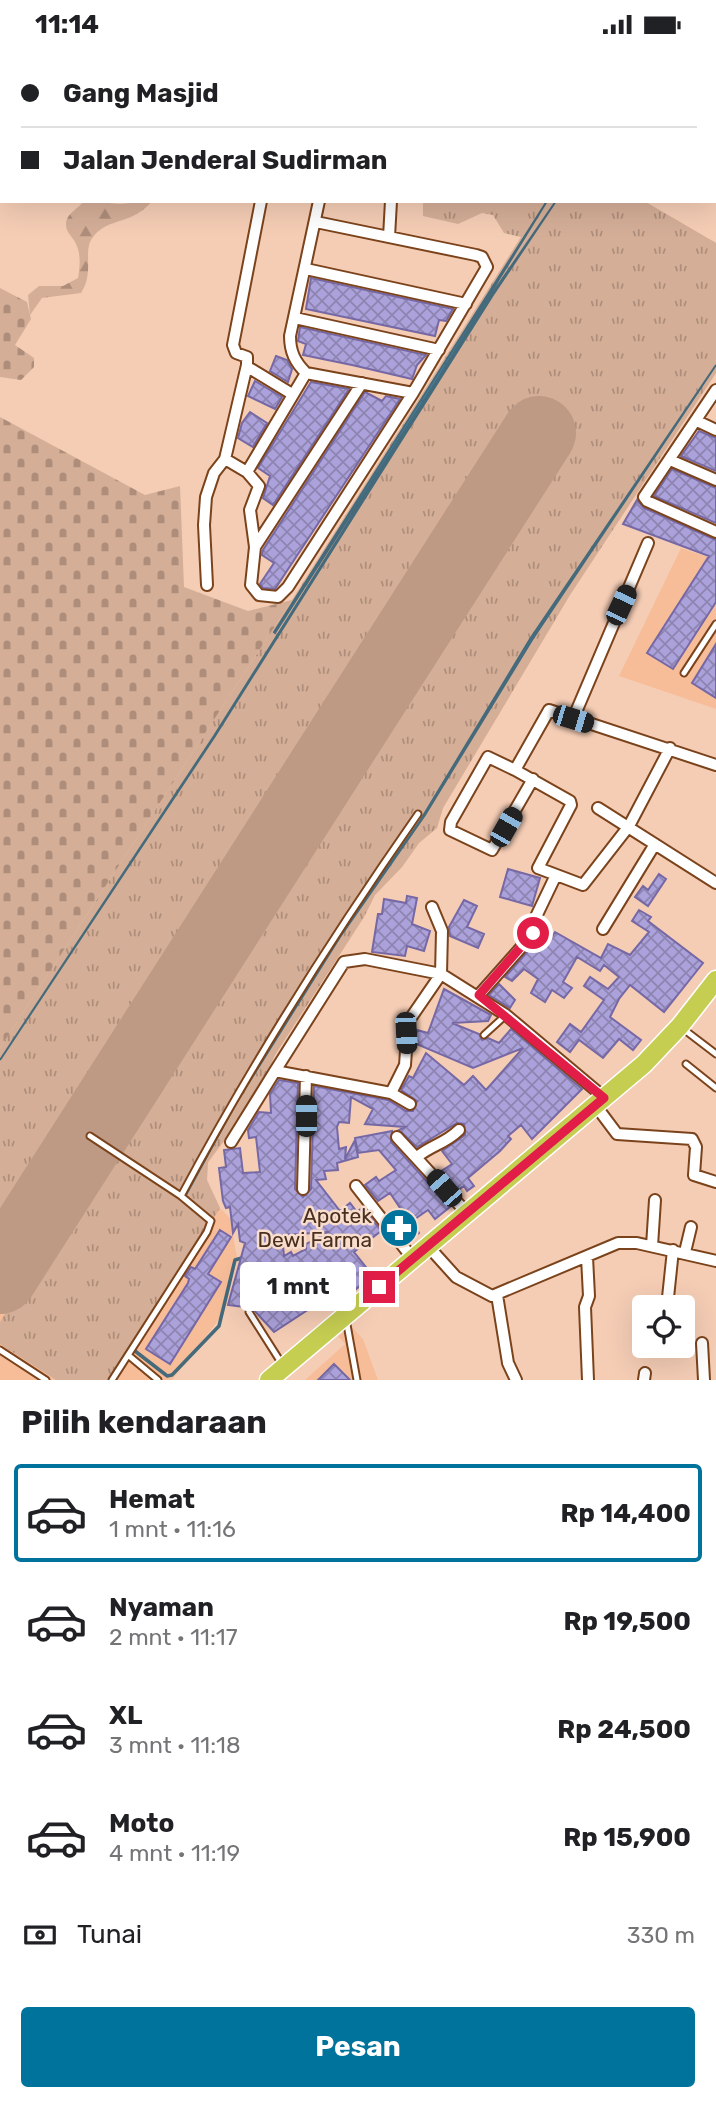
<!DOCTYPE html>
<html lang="id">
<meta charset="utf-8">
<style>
:root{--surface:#fff;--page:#f6f6f6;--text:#202124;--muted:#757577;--line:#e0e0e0;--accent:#00739d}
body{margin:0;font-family:Rubik,sans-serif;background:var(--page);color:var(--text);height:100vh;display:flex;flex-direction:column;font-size:26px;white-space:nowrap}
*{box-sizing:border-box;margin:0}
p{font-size:23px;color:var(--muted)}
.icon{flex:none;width:38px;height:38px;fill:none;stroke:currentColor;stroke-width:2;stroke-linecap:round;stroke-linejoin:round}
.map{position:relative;height:1331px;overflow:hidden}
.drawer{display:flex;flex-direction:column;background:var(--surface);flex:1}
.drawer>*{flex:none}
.top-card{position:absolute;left:0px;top:0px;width:718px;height:154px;box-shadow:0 7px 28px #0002;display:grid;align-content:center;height:154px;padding:0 21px;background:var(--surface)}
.buttons{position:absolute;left:632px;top:1246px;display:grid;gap:14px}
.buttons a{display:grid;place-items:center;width:63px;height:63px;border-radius:7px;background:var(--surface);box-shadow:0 7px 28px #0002;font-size:35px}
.end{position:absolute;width:32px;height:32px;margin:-16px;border:9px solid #e11d48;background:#fff;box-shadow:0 0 0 4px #fff}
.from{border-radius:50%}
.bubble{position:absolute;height:49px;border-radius:7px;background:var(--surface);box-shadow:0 7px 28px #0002;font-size:23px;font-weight:700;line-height:49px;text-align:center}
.car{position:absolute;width:21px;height:42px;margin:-21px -10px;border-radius:9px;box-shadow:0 0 5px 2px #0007;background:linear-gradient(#222 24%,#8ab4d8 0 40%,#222 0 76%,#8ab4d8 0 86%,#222 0)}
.top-card b{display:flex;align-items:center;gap:24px;height:66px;font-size:26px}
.top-card b+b{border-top:2px solid var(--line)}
.top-card i{width:18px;height:18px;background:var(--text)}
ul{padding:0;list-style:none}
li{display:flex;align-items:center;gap:21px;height:98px;margin:0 14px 10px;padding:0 7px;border:4px solid transparent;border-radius:7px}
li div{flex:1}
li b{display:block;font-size:26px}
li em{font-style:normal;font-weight:700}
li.selected{border-color:var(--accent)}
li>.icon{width:63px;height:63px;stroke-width:1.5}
h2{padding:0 21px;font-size:32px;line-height:84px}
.pay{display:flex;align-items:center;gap:18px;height:77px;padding:0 21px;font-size:26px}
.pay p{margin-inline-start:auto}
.button{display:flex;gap:14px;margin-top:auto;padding:14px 21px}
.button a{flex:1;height:80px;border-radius:7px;background:var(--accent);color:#fff;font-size:28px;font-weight:700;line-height:80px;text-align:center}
.status{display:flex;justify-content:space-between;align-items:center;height:49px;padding:0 35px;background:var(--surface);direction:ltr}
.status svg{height:19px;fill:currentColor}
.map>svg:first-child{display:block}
.built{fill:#f7bd99}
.grass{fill:url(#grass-tufts)}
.forest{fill:url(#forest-firs)}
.cemetery{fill:url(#cemetery-stones)}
.water{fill:url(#water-ripples);stroke:#456a7b;stroke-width:2}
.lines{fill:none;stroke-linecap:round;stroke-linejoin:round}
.stream{stroke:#456a7b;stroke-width:3.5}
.runway{stroke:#be9a85;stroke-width:74}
.building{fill:url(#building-cross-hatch);stroke:#7568a5;stroke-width:2;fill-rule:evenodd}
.service-casing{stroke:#7b431b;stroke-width:9}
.minor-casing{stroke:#7b431b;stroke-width:14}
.trunk-casing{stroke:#fff;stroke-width:21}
.service{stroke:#fff;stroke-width:5}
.minor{stroke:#fff;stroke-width:10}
.trunk{stroke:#c6ce52;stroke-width:18}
.route{stroke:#e11d48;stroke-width:9}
.labels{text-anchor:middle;stroke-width:5;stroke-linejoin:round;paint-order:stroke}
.poi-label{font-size:21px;fill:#492f1e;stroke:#f9decd;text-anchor:end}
</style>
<div class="status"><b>11:14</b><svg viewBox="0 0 49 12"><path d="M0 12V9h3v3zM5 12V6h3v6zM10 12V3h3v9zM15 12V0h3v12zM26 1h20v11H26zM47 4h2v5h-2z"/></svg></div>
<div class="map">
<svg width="716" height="1331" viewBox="0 0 716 1331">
<defs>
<pattern id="grass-tufts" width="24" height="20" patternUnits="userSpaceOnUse" patternTransform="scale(1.75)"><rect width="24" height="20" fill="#d4ae97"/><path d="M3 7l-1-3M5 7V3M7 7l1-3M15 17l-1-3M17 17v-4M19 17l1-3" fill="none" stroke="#ae8e7b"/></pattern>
<pattern id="forest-firs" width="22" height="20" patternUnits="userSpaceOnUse" patternTransform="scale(1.75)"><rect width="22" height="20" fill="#d4ae97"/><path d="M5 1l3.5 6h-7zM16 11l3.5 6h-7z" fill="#ae8e7b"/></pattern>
<pattern id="cemetery-stones" width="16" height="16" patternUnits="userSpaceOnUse" patternTransform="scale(1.75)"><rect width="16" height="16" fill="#d4ae97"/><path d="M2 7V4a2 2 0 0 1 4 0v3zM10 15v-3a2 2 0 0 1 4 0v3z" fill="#ae8e7b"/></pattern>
<pattern id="water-ripples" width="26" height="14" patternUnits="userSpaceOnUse" patternTransform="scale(1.75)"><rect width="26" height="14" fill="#4383a3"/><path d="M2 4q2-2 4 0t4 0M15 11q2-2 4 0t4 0" fill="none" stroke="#3a6c84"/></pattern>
<pattern id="building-cross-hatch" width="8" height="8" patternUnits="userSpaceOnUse" patternTransform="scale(1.75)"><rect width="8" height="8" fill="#aca2db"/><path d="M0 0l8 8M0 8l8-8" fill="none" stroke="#8e84b1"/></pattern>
</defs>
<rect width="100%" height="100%" fill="#f5cdb5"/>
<path class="built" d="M544,152H644L716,194V324L570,546L443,759L437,779L419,794L402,818L375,846L364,868L275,1006L256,1049L208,1114L207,1131L220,1159L230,1169L237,1209L224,1264L172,1331H0V999L292,551Z
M681,499L716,511V660L619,627Z
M352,1278L363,1290L378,1331H305L345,1295L338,1287Z"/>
<path class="grass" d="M423,152H644L716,194V324L570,546L443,759L437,779L419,794L402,818L375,846L364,868L275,1006L256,1049L208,1113L207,1131L220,1159L110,1331H56L0,1295V1273L559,398L518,371L0,1182L3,1175L0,1173V999L292,551L521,188L504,184L493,166L482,164L458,175L423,167Z"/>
<path class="forest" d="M84,152L120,155L152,152C133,176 108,168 93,188C82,202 95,223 81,244L42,249L30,266L28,246L39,237H63L78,229C80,218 81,205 76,195C73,188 65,183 66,174C67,164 78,160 84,152Z"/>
<path class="cemetery" d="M0,239L27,253L31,270L15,296L34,309V318L21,331L0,328Z
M0,368L145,446L180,437L184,538L248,562L292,551L0,999Z"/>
<path class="water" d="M547,152L439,328L275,584L274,583Z
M556,152L493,246L215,687L0,1011L214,687L492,245Z
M716,316L532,591L425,766L340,888L236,1054L186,1146L234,1056L339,887L420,772L530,590Z"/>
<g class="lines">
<path class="stream" d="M135,1302L166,1326
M167,1327L172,1326L219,1277L235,1211L245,1208"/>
<path class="runway" d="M0,1228L539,384"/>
</g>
<path class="building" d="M311,229L453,260L446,272L439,271L435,287L306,260Z
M300,278L426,306L417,316L412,330L352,316L303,306L306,295L298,292Z
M276,307L287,311L292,320L288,333L270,322Z
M255,332L282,348L275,360L248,347Z
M311,333L349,340L273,456L263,449L270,427L258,419Z
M365,343L382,352L386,347L400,350L275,540L263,539L260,535L274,514L262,506L263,501Z
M250,363L267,374L253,398L238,389L242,374Z
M699,382L716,389V422L681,407Z
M672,420L716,439V474L654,447Z
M637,451L644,459L716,491V553L673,620L647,604L709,507L623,475Z
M716,595V649L692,634Z
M508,820L540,829L532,857L500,848Z
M659,825L666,830L648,857L635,848L643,837L648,841Z
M407,847L417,849L412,875L430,882L424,902L407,897L405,907L372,903L378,865H382L384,850L406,854Z
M464,851L477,857L467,878L484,885L478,899L450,887L449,878Z
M639,861L651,868L648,872L703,914L664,963L630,936L619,950L610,968L641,991L633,1001L619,990L603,1009L579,991L570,1003L557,993L570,975L581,983L604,951L584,937L590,928L608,940L619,928L604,916L600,922L577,908L563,933L572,939L564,949L552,941L545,953L531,944L538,930L524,920L512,932L505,928L538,891L547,896L555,883L601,909L608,895L630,906L649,883L632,872Z
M499,935L515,951L510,959L489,946Z
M444,940L491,966L488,972L452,974L479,985L482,991L488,989L499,994L511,980L582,1040L532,1090L521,1076L508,1087L511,1090L500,1102L468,1129L474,1137L467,1142L464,1137L457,1142L440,1123L452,1115L442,1102L465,1086L464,1075L457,1074L417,1098L399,1081L405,1078L365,1075L373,1060L351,1048L349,1074L339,1073L337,1078L339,1100L346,1098L345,1110L355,1091L358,1108L337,1114L338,1121L324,1122L326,1130L316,1131L340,1162L350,1154L357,1163L363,1158L381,1182L354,1203L373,1227L338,1254L335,1249L322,1256L320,1253L274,1283L252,1259L228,1256L245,1194L240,1192L238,1175L233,1184L230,1158L226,1159L223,1152L219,1119L226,1118L224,1101L240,1099L243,1124L260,1123L256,1088L249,1089L248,1081L259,1063L271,1064L270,1045L279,1031L298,1034L295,1140L303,1148L311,1140L314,1037L388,1051L406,1062H413L417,1052L401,1041L409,1027L413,1029L426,1004L464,1036L473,1027L486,1041L523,999L473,1019L414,994L417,981L428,984ZM329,1183L306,1195V1200L293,1207L291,1203L284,1207L282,1186Z
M392,1082L391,1093L450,1158L435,1170L428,1161L412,1172L419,1184L409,1191L389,1167L400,1159L390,1144L378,1152L365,1136L376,1128L379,1132L396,1121L379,1101L358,1104L355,1089Z
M220,1181L231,1188L208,1225L221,1233L170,1315L146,1300L188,1234L189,1230L185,1227L191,1218L195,1220Z
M334,1315L350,1331H318Z"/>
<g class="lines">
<g class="service-casing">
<path id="service" d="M277,2V0
M684,624L716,575
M682,979L716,1005
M484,986L506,966
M686,1015L716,1039
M90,1087L181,1147L211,1172L207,1183L112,1331
M181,1147C252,1014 332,888 418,765
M249,1263L282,1315
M346,1270L357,1331
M0,1301L46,1331
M128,1306L158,1331"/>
</g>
<g class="minor-casing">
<path id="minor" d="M492,0L493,2
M360,2V0
M371,2L372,0
M668,2L669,0
M319,152L290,287C290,303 295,313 306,324L413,344
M316,173L476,206L482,208L487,218L413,344L288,538L278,548L259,546L251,536L255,498L362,334
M389,188L391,152
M306,220L466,255
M295,269L439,301
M251,320L292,345
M716,341L644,448L647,452L716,483
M697,372L716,381
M225,410L247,423L259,437L250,461L255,498
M670,411L716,431
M247,423L306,324
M207,536L204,476L206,448L214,424L225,410L247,316V308L236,304L233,296L261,152
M573,670L648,494
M515,721L570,752L571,756L538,819L583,836L629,777L670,699
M533,730L492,801L450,781L451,773L488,708L515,721L549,661L716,716
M598,759L716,834
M603,880L655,795
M479,946L533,885L532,876L556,826
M275,1022L344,913L365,910L441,925L442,882L432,858
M391,1044L405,1016L408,973L441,925L506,966L605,1049
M596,1057L617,1085L692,1090L696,1098L694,1126L716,1133
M397,1088L467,1164
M231,1093L275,1022L391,1044L410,1055
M417,1108C431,1096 445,1095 459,1081
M356,1137L413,1210
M303,1140L306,1027
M428,1197L456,1228L492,1247L618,1194H637L716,1212
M652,1197L655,1151
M685,1203L691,1178
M587,1208L589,1247L585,1258L588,1331
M497,1246L508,1314L516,1331
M667,1258L673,1201
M702,1294L704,1331
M644,1331L645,1324"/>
</g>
<g class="trunk-casing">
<path id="trunk" d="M269,1331L644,1015L680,977L716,931"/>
</g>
<use href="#service" class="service"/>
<use href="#minor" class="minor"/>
<use href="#trunk" class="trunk"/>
</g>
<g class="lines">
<path class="route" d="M379,1238L604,1049L479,946L533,884"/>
</g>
<defs>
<g id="pharmacy-disc" transform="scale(2.0125)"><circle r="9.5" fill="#00739d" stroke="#f9decd"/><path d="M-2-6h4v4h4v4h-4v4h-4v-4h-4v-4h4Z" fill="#fff"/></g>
</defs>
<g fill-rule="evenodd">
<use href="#pharmacy-disc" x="399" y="1179"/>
</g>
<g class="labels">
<g class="poi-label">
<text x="372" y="1174">Apotek<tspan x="372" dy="24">Dewi Farma</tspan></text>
</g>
</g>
</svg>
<div class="buttons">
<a><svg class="icon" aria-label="locate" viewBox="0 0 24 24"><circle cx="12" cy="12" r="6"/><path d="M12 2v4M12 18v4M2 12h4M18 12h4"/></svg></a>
</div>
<i class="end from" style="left:533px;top:884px"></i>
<i class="end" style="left:379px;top:1238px"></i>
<div class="bubble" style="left:240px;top:1213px;width:116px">1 mnt</div>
<i class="car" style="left:621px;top:556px;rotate:25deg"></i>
<i class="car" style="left:573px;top:670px;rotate:107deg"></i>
<i class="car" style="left:506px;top:778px;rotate:30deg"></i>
<i class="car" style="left:406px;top:984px;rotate:177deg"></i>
<i class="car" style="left:306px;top:1067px;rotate:0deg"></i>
<i class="car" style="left:444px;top:1139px;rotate:319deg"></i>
<div class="top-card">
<b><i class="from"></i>Gang Masjid</b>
<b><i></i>Jalan Jenderal Sudirman</b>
</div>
</div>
<section class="drawer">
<h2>Pilih kendaraan</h2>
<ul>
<li class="selected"><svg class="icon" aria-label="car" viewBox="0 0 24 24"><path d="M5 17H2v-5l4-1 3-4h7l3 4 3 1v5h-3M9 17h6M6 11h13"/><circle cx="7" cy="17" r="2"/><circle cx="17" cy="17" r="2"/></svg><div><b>Hemat</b><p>1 mnt · 11:16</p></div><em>Rp 14,400</em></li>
<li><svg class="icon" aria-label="car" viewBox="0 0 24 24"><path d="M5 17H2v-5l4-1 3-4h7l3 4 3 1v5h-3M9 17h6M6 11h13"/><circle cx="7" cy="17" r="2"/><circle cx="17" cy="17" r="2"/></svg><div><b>Nyaman</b><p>2 mnt · 11:17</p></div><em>Rp 19,500</em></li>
<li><svg class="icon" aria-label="car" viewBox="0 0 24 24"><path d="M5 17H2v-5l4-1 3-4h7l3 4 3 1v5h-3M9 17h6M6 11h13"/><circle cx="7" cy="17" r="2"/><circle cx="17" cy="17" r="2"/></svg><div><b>XL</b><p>3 mnt · 11:18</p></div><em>Rp 24,500</em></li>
<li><svg class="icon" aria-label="car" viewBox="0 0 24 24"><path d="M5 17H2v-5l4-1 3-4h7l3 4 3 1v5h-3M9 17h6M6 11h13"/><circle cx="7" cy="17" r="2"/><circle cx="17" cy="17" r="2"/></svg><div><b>Moto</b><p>4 mnt · 11:19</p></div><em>Rp 15,900</em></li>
</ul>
<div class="pay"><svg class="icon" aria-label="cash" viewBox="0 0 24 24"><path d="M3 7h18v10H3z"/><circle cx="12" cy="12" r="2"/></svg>Tunai<p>330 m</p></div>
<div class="button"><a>Pesan</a></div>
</section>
